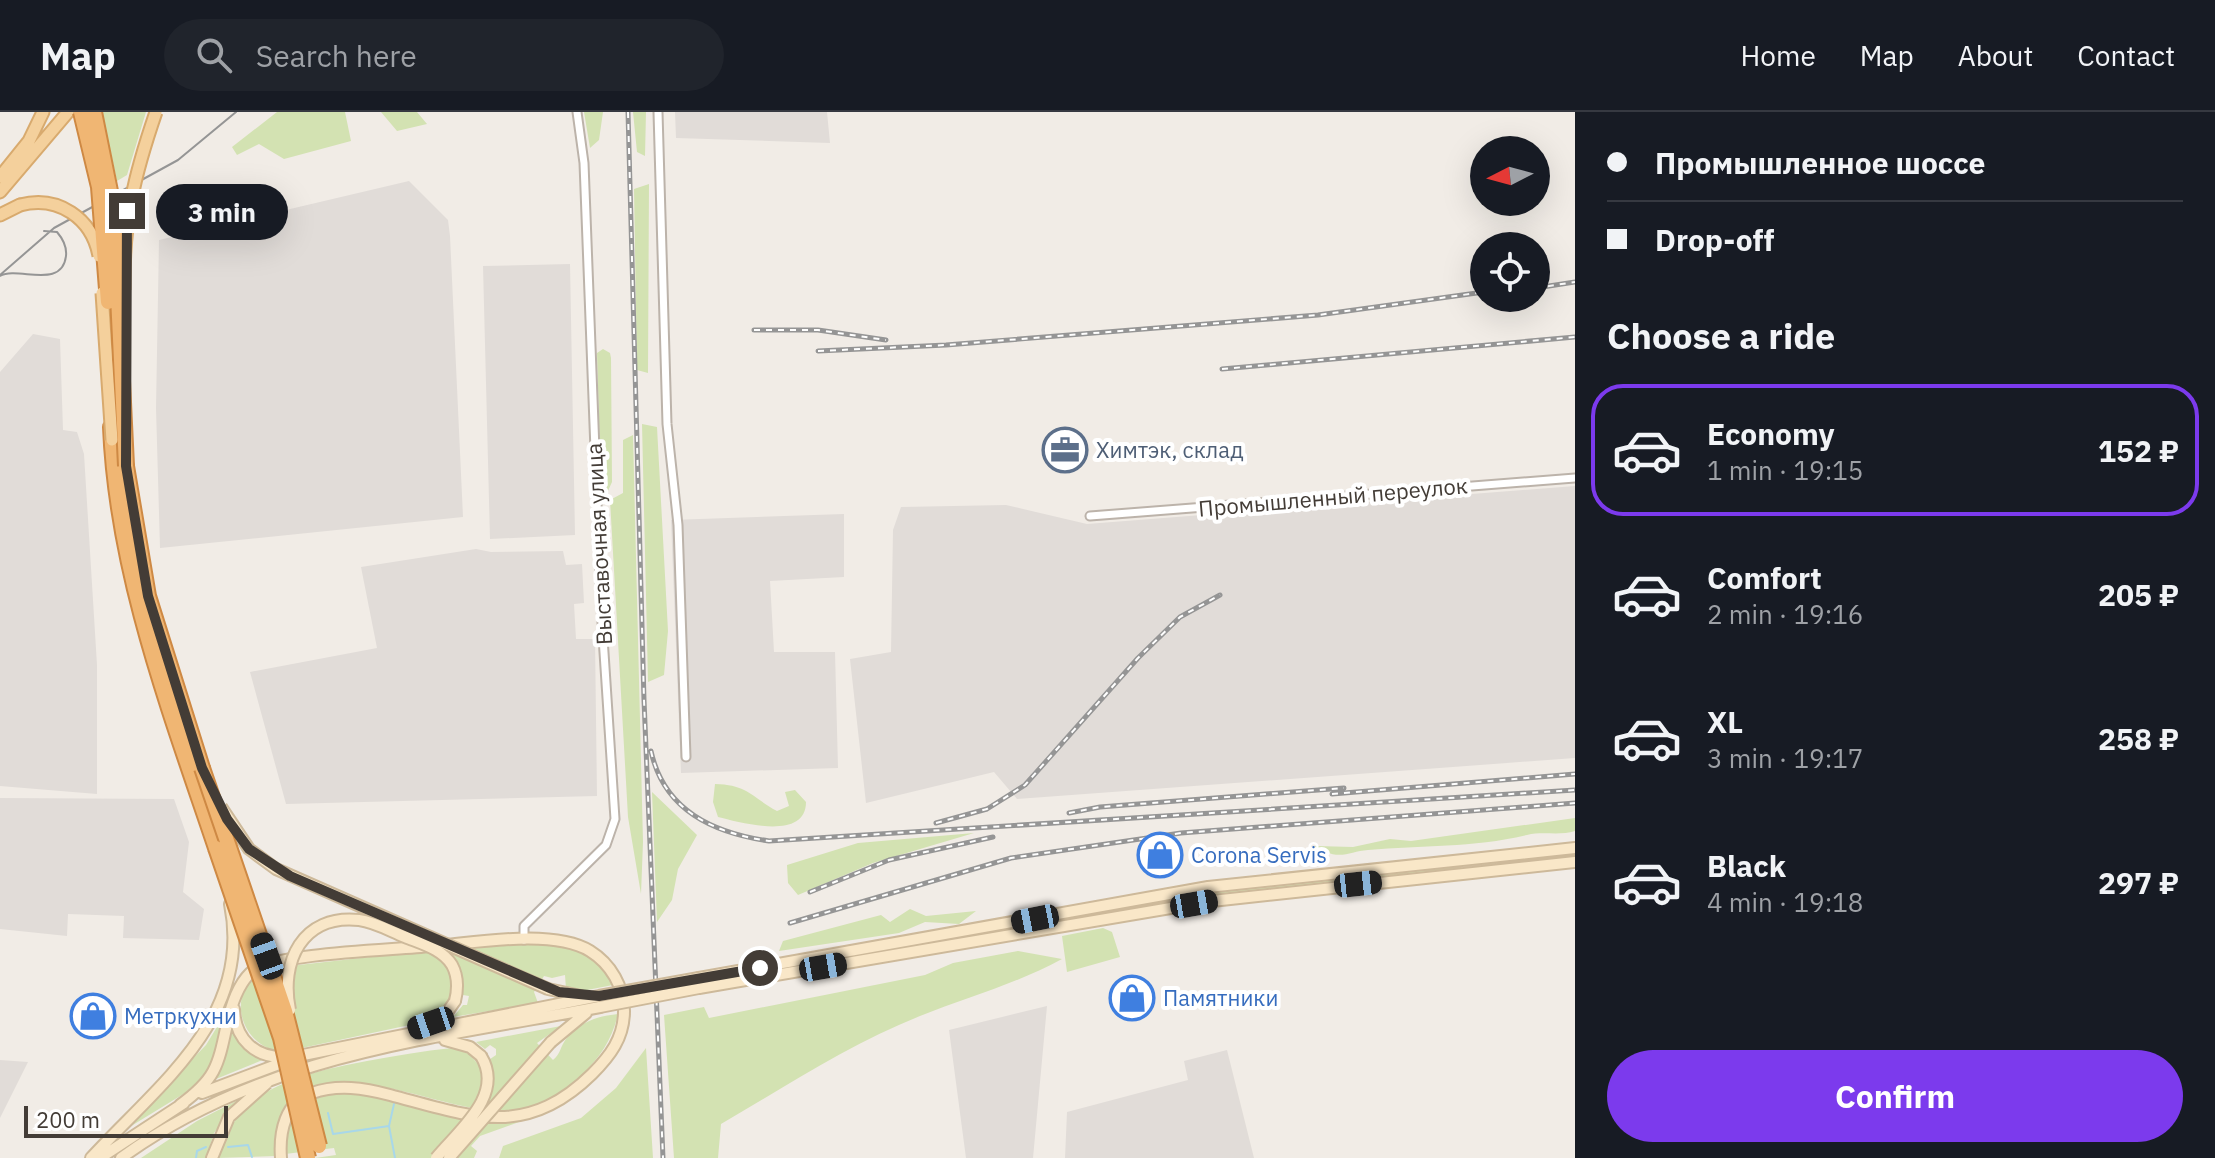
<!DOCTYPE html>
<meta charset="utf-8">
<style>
:root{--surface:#171b24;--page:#20242c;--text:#f1f3f6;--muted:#9ea1a6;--line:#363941;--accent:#7c3aed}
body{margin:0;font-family:"IBM Plex Sans",sans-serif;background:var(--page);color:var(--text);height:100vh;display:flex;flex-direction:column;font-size:30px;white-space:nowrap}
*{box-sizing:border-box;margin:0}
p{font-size:26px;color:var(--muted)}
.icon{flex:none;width:44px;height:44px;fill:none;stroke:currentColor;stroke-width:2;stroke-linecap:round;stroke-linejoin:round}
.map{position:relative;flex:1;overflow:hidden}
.details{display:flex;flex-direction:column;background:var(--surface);width:640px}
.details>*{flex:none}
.top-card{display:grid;align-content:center;height:176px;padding:0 32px;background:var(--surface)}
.needle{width:52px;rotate:264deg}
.buttons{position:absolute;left:1470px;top:24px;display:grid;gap:16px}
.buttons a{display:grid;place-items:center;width:80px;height:80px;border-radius:50%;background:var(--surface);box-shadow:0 8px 32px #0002;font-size:40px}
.scale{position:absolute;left:24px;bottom:20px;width:204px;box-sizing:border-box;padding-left:8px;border:4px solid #433c36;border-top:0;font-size:22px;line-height:28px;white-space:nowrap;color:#433c36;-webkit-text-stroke:6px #fff;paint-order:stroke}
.end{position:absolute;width:36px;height:36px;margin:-18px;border:10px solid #433c36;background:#fff;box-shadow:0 0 0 4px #fff}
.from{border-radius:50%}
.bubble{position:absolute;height:56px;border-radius:28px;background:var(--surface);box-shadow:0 8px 32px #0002;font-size:26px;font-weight:700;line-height:56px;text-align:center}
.car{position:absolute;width:24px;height:48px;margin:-24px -12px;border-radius:10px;box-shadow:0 0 6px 2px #0007;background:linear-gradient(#222 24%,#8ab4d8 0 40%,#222 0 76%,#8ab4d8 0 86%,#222 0)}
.top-card b{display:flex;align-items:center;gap:28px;height:76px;font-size:30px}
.top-card b+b{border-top:2px solid var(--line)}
.top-card i{width:20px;height:20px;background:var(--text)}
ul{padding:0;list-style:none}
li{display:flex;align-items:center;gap:24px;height:132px;margin:0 16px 12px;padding:0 16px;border:4px solid transparent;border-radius:32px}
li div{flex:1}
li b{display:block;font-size:30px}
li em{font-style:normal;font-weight:700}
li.active{border-color:var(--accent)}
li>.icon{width:72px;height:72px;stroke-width:1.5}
h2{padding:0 32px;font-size:36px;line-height:96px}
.action{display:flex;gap:16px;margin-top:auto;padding:16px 32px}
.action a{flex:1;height:92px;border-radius:48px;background:var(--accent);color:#fff;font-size:32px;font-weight:700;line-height:92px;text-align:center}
header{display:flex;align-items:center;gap:48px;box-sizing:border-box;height:112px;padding:0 40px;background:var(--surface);border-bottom:2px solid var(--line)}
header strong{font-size:38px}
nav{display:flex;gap:44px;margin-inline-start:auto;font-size:28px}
.search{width:560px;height:72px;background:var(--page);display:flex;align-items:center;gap:20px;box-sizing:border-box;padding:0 28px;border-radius:44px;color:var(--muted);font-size:30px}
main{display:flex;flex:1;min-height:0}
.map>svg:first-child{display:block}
.industrial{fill:#e1dcd8}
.green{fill:#d3e2b2}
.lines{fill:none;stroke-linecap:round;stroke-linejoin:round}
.stream{stroke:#a8d7e9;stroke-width:2}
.street-casing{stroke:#bcb3aa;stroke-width:11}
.secondary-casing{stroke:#cdb99a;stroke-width:14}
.primary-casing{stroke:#d8aa6e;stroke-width:15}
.highway-casing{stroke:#ce8944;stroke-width:18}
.street{stroke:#fff;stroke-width:7}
.secondary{stroke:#f9e7c8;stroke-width:10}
.primary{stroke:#f4d09c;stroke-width:11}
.highway{stroke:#f0b673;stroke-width:14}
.tram{stroke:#959595;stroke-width:2}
.rail-casing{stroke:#959595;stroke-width:5}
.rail{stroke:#fff;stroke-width:2;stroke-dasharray:6;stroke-linecap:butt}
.secondary-bridge-casing{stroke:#cdb99a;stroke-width:14;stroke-linecap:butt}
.primary-bridge-casing{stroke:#d8aa6e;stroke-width:15;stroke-linecap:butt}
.highway-bridge-casing{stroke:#ce8944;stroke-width:18;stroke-linecap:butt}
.secondary-bridge{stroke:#f9e7c8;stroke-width:10}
.primary-bridge{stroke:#f4d09c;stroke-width:11}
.highway-bridge{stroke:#f0b673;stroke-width:14}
.route{stroke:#433c36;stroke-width:10}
.labels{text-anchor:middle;stroke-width:8;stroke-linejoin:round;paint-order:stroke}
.service-label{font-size:22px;fill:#4e5e75;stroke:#fff;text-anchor:start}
.street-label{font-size:22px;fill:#433c36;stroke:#fff}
.shop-label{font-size:22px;fill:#366cbe;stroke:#fff;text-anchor:start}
</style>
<header>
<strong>Map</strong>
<div class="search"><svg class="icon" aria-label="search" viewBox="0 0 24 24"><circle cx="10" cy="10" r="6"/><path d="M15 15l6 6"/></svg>Search here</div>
<nav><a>Home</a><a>Map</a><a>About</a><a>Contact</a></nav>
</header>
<main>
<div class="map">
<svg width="1575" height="1046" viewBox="0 0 1575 1046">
<rect width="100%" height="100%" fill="#f1ece6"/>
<path class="industrial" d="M675,0H827L830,31L676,26Z
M409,69L448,108L450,124L463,405L160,436L156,296L159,128Z
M570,152L575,423L490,427L483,154Z
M33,222L60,227L63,318L77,320L84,342L97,553V682L0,674V260Z
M1575,374V646L1017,687L994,660L866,691L850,547L891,540L893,418L901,395L1006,393L1087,412Z
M844,402V465L770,469L774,540H835L838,656L681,661L671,408Z
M476,437L491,440L563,439L566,453L582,452L584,491L574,492L576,527H595L597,684L286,692L250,560L377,536L361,455Z
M0,686L174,687L189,730L183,780L204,797L199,828L123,826L124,804L68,802L67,824L0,817Z
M1047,894L1033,1046H966L949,918Z
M1227,938L1254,1046H1065L1067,1000L1188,968L1184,949Z
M0,948L28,950L0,1006Z"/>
<path class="green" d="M102,0H146L127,63L117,69Z
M277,0H345L351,29L284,47L259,32L237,43L232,35Z
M381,0H417L427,12L397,19Z
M584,0H603L599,28L590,36Z
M633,0H646L645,44L637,40Z
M649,72L648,261L637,258L634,77Z
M603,237L610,241L611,246L612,370L607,381L601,377L597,241Z
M642,312L657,315L668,519L664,563L648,570Z
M633,323L643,730L641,782L628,705L610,388L623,381V328Z
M715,672C749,673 751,685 777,699L789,694L785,680L795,678L806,690C806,729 742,711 718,705L713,690Z
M652,680L697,723L678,757L672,788L657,810Z
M1575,706V719C1560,724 1542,719 1527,723C1473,736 1422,733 1368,738C1352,739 1342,747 1326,740L1323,743L1307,742L1308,737L1316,734L1353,735L1390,727L1411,729Z
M974,721L873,751L798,783L788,771L787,753L858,731Z
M1461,752V757L1247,779L1137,797L1136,792L1206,780Z
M910,797L926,804L976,799L959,812L925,810L899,821L779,839L783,829L881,803L890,810Z
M1103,816L1112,820L1120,845L1067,860L1062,824Z
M550,832C581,835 599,845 613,873L582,879L566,877L565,863L552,866L544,864L534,880L538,891L453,905L463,893H467L469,884L451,881L449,894L433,908L283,940C249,938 226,895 252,867C259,860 271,858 281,855L467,834Z
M1018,839L1062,847C1016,872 968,885 920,904C850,932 786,974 721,1012L718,1046H674L664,903L704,895L709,906L925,863L953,851Z
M228,897L209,960L185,981L123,1019L206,933Z
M618,902C612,928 600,945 581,964C559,986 531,999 499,999C430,999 276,911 276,1044L218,1046C235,975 304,961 367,949C395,944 423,939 452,936L467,940L480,954L496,943V937L490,933L485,937L476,930L561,914L537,931L553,948C561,941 560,935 566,927C579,910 598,904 618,902Z
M231,908L249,939L265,947L216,967L227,939Z
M646,936L653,1046H499L503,1034L581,1006L616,976Z
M335,980L367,982L497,1011L519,1010L480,1024L471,1034L477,1039L474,1046H315L336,1043L334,1036L285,1042C284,1004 300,991 335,980Z
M238,988L214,1021L206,1046H141L197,1009Z"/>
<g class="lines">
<path class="stream" d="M394,992L389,1014L395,1046
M328,1001L333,1022L389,1014
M228,1035L248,1033L252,1045
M196,1046L197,1039L206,1035"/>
<g class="street-casing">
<path id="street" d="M658,0L667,312L678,413L686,645
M1090,404L1575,366
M524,828V814L606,733L615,707L601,495L584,51L577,0"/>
</g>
<g class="secondary-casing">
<path id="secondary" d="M699,866L1208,775L1575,736
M699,876L1212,789L1575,750
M548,877L581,884
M234,897C235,927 255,946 285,945
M431,911L446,902L455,889
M445,928L470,935L481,944
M551,930L586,901
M202,981L303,943L599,884
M180,993C216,967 218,954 227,912C231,894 239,869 254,858C279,841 395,838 430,834
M91,1046C159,972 253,905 230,792
M100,1046L184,991
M121,1046C264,942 432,927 600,895
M212,1046L229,1005L267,971
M281,1046C279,1020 285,990 312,981C338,972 364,976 390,983C470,1004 525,1028 592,962C610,944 624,926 624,899C624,875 611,852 590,839C556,818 485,829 446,833"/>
</g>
<g class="primary-casing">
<path id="primary" d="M0,65L29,29L43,0
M0,80L68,0
M0,103L20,93"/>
</g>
<g class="highway-casing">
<path id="highway" d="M111,315C117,461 170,599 216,736
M126,354L148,484L202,656"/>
</g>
<use href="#street" class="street"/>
<use href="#secondary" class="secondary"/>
<use href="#primary" class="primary"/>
<use href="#highway" class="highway"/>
<path class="tram" d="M0,163L54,116L178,48L236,0
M0,164C18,154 62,178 66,144C67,135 63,127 57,120L44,119"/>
<g class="rail-casing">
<path id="rail" d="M628,0L644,588L663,1046
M1536,176L1575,170
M754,218H818L886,228
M818,239L946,233L1318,203L1484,180
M1222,257L1575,225
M651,639C664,699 714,721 769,729L1575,678
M1332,682L1575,662
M1069,701L1100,695L1344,676
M936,711L987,697L1025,673L1138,546L1180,505L1220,483
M810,780L889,748L993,725
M790,811L1011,746L1181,721L1575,691"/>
</g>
<use href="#rail" class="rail"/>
<g class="secondary-bridge-casing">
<path id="secondary-bridge" d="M221,695L249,737L276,757L548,877
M599,884L699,866
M600,895L699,876
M290,898C280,850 302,802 359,808C375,810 390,819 405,825C422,832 442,837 452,853C458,864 458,877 455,889
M436,1046C459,1018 505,983 481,944
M449,1046L551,930"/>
</g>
<g class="primary-bridge-casing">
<path id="primary-bridge" d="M20,93C58,83 92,106 99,144
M124,178C123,110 134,64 156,0
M102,181L112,328"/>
</g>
<g class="highway-bridge-casing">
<path id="highway-bridge" d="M81,0L99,75L108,190
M94,0L114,99L126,354
M202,656L285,899L319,1034
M216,736L281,926L308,1046"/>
</g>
<use href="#secondary-bridge" class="secondary-bridge"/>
<use href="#primary-bridge" class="primary-bridge"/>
<use href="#highway-bridge" class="highway-bridge"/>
</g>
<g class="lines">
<path class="route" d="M127,99L126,354L148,484L202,656L227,707L249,737L290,764L559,880L599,884L760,856"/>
</g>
<defs>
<g id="office-ring" transform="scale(2.3)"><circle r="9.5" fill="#fff" stroke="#5c6f8a" stroke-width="1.5"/><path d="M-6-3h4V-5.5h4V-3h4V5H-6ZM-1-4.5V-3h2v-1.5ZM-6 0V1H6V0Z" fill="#5c6f8a"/></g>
<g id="shop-ring" transform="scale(2.3)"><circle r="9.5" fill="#fff" stroke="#3f7fe0" stroke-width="1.5"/><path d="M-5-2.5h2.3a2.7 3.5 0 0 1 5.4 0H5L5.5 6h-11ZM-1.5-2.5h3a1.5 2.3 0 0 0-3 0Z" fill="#3f7fe0"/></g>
</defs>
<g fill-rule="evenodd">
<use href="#office-ring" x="1065" y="338"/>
<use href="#shop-ring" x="1160" y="743"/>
<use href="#shop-ring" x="1132" y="886"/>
<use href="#shop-ring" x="93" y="904"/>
</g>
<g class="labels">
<g class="service-label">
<text x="1096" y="346">Химтэк, склад</text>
</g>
<g class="street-label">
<text transform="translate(1333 385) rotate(-5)" y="8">Промышленный переулок</text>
<text transform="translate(599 432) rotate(-93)" y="8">Выставочная улица</text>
</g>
<g class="shop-label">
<text x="1191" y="751">Corona Servis</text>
<text x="1163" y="894">Памятники</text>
<text x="124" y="912">Метркухни</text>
</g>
</g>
</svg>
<div class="buttons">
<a><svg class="needle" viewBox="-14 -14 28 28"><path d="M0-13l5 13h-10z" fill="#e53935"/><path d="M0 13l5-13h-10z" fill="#9ea1a6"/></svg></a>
<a><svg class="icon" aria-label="locate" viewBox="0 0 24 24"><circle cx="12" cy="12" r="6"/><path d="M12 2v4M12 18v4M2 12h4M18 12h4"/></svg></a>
</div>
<div class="scale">200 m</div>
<i class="end from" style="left:760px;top:856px"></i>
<i class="end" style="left:127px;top:99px"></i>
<div class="bubble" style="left:156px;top:72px;width:132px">3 min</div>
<i class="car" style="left:1358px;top:772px;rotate:84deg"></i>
<i class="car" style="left:1194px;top:792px;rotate:80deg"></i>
<i class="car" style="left:1035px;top:807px;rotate:259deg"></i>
<i class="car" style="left:267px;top:844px;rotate:340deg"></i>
<i class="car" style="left:823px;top:855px;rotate:80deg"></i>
<i class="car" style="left:431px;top:911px;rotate:251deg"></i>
</div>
<section class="details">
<div class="top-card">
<b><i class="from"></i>Промышленное шоссе</b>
<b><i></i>Drop-off</b>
</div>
<h2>Choose a ride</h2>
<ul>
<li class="active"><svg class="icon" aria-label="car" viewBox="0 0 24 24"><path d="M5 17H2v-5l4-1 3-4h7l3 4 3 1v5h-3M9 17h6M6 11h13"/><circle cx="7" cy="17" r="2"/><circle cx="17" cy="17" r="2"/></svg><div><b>Economy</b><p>1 min · 19:15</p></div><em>152 ₽</em></li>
<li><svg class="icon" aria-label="car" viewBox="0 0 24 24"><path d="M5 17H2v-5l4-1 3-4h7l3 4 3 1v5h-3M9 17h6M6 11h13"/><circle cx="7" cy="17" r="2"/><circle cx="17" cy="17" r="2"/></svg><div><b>Comfort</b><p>2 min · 19:16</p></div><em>205 ₽</em></li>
<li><svg class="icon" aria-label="car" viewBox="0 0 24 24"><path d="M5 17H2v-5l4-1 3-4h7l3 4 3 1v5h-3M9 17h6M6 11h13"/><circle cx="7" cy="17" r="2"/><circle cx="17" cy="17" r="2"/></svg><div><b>XL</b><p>3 min · 19:17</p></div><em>258 ₽</em></li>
<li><svg class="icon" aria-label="car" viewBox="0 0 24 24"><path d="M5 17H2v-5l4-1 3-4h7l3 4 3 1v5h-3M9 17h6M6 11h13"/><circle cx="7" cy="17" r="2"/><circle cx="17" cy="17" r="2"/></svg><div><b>Black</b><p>4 min · 19:18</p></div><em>297 ₽</em></li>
</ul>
<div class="action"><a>Confirm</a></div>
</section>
</main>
